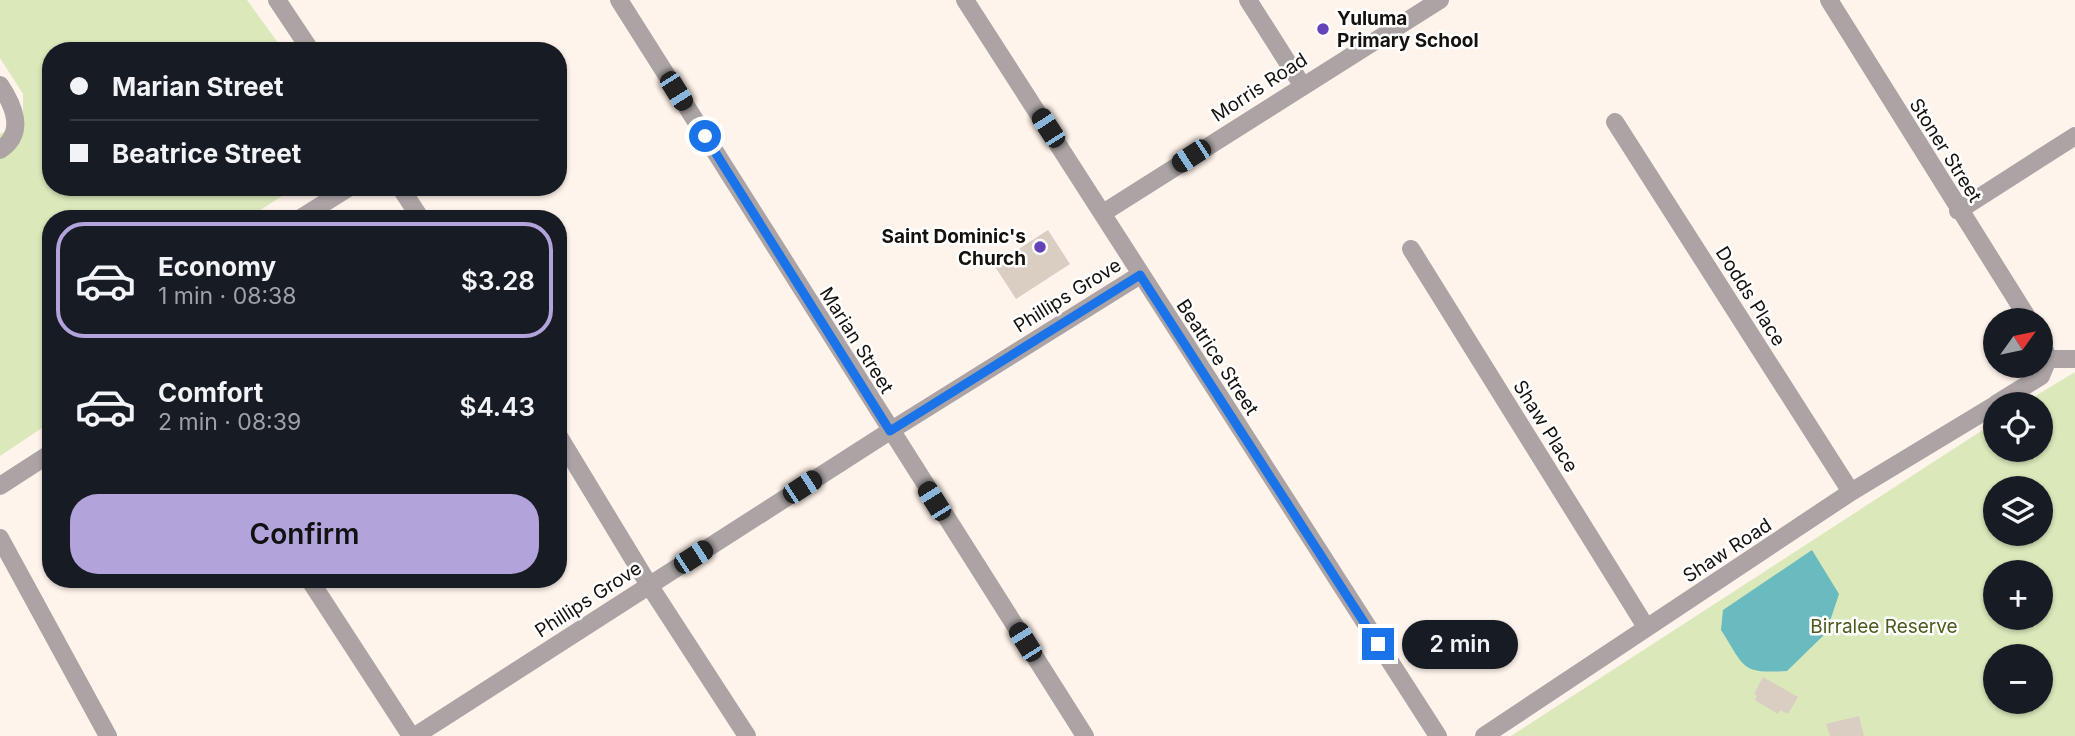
<!DOCTYPE html>
<meta charset="utf-8">
<style>
:root{--surface:#171b24;--page:#20242c;--text:#f1f3f6;--muted:#9ea1a6;--line:#363941;--accent:#b2a3db}
body{margin:0;font-family:Inter,sans-serif;background:var(--page);color:var(--text);height:100vh;display:flex;flex-direction:column;font-size:26px;white-space:nowrap}
*{box-sizing:border-box;margin:0}
p{font-size:23px;color:var(--muted)}
.icon{flex:none;width:38px;height:38px;fill:none;stroke:currentColor;stroke-width:2;stroke-linecap:round;stroke-linejoin:round}
.map{position:relative;flex:1;overflow:hidden}
.panel{position:absolute;left:42px;top:210px;width:525px;height:378px;display:flex;flex-direction:column;background:var(--surface);border-radius:28px;box-shadow:0 2px 5px #0004}
.panel>*{flex:none}
.guide{position:absolute;left:42px;top:42px;width:525px;height:154px;border-radius:28px;box-shadow:0 2px 5px #0004;display:grid;align-content:center;height:154px;padding:0 28px;background:var(--surface)}
.needle{width:46px;rotate:57deg}
.buttons{position:absolute;left:1983px;top:308px;display:grid;gap:14px}
.buttons a{display:grid;place-items:center;width:70px;height:70px;border-radius:50%;background:var(--surface);box-shadow:0 2px 5px #0004;font-size:35px}
.end{position:absolute;width:32px;height:32px;margin:-16px;border:9px solid #1a73e8;background:#fff;box-shadow:0 0 0 4px #fff}
.from{border-radius:50%}
.bubble{position:absolute;height:49px;border-radius:24px;background:var(--surface);box-shadow:0 2px 5px #0004;font-size:23px;font-weight:600;line-height:49px;text-align:center}
.car{position:absolute;width:21px;height:42px;margin:-21px -10px;border-radius:9px;box-shadow:0 0 5px 2px #0007;background:linear-gradient(#222 24%,#8ab4d8 0 40%,#222 0 76%,#8ab4d8 0 86%,#222 0)}
.guide b{display:flex;align-items:center;gap:24px;height:66px;font-size:26px}
.guide b+b{border-top:2px solid var(--line)}
.guide i{width:18px;height:18px;background:var(--text)}
ul{padding:12px 0 0;list-style:none}
li{display:flex;align-items:center;gap:21px;height:116px;margin:0 14px 10px;padding:0 14px;border:4px solid transparent;border-radius:28px}
li div{flex:1}
li b{display:block;font-size:26px}
li em{font-style:normal;font-weight:600}
li.current{border-color:var(--accent)}
li>.icon{width:63px;height:63px;stroke-width:1.5}
.cta{display:flex;gap:14px;margin-top:auto;padding:14px 28px}
.cta a{flex:1;height:80px;border-radius:28px;background:var(--accent);color:#111;font-size:28px;font-weight:600;line-height:80px;text-align:center}
.map>svg:first-child{display:block}
.green{fill:#dae8ba;fill-rule:evenodd}
.water{fill:#69bbc0}
.building{fill:#dacdc2}
.lines{fill:none;stroke-linecap:round;stroke-linejoin:round}
.minor{stroke:#aba3a4;stroke-width:18}
.route{stroke:#1a73e8;stroke-width:9}
.poi-dot{fill:#6442ba;stroke:#fff;stroke-width:2.5}
.labels{text-anchor:middle;stroke-width:5;stroke-linejoin:round;paint-order:stroke}
.poi-label{font-size:19px;font-weight:bold;fill:#15110d;stroke:#fff;text-anchor:start}
.street-label{font-size:19px;fill:#15110d;stroke:#fff}
.park-label{font-size:19px;fill:#4c5b1d;stroke:#fff}
</style>
<div class="map">
<svg width="2075" height="736" viewBox="0 0 2075 736">
<rect width="100%" height="100%" fill="#fff4eb"/>
<path class="green" d="M0,0H247L284,51H51V187H296L246,219H51V422L0,456V134L23,120V94L0,58Z
M2075,372V736H1511L1995,422V450H2040V404H2022ZM1995,488H2040V534H1995ZM1995,572H2040V618H1995ZM1995,656H2040V702H1995Z"/>
<path class="water" d="M1812,550L1839,594L1826,633L1787,671C1740,674 1745,667 1721,630L1723,610Z"/>
<path class="building" d="M1048,230L1070,264L1016,299L994,265Z
M1763,677L1798,697L1788,714L1780,710L1778,714L1755,700L1757,696L1754,694Z
M1859,716L1864,736H1830L1826,724Z"/>
<g class="lines">
<path class="minor" d="M277,0L311,51
M619,0L1085,736
M965,0L1438,736
M1248,0L1302,85
M1829,0L2029,320
M0,85C14,106 26,133 0,150
M1615,122L1851,492
M400,187L421,219
M1958,211L2075,136
M1103,213L1440,0
M299,219L350,187
M1411,249L1646,627
M2040,338L2048,359
M2048,359H2075
M1996,404L2041,376L2048,359
M558,435L649,585L747,736
M0,486L51,453
M0,538L108,736
M309,579L411,736
M415,736L890,431L1140,275
M1484,736L1851,492L1995,405"/>
</g>
<g class="lines">
<path class="route" d="M705,136L890,431L1140,275L1378,644"/>
</g>
<g class="poi-dot">
<circle cx="1323" cy="29" r="7"/>
<circle cx="1040" cy="247" r="7"/>
</g>
<g class="labels">
<g class="poi-label">
<text x="1337" y="25">Yuluma<tspan x="1337" dy="22">Primary School</tspan></text>
<text x="1026" y="243" text-anchor="end">Saint Dominic's<tspan x="1026" dy="22">Church</tspan></text>
</g>
<g class="street-label">
<text transform="translate(1259 87) rotate(-33)" y="7">Morris Road</text>
<text transform="translate(1946 150) rotate(58)" y="7">Stoner Street</text>
<text transform="translate(1067 295) rotate(-32)" y="7">Phillips Grove</text>
<text transform="translate(1751 296) rotate(58)" y="7">Dodds Place</text>
<text transform="translate(857 340) rotate(58)" y="7">Marian Street</text>
<text transform="translate(1218 357) rotate(57)" y="7">Beatrice Street</text>
<text transform="translate(1546 426) rotate(58)" y="7">Shaw Place</text>
<text transform="translate(1727 550) rotate(-33)" y="7">Shaw Road</text>
<text transform="translate(588 599) rotate(-33)" y="7">Phillips Grove</text>
</g>
<g class="park-label">
<text x="1884" y="633">Birralee Reserve</text>
</g>
</g>
</svg>
<div class="buttons">
<a><svg class="needle" viewBox="-14 -14 28 28"><path d="M0-13l5 13h-10z" fill="#e53935"/><path d="M0 13l5-13h-10z" fill="#9ea1a6"/></svg></a>
<a><svg class="icon" aria-label="locate" viewBox="0 0 24 24"><circle cx="12" cy="12" r="6"/><path d="M12 2v4M12 18v4M2 12h4M18 12h4"/></svg></a>
<a><svg class="icon" aria-label="layers" viewBox="0 0 24 24"><path d="M12 4l9 5-9 5-9-5zM3 14l9 5 9-5"/></svg></a>
<a>+</a>
<a>−</a>
</div>
<i class="end from" style="left:705px;top:136px"></i>
<i class="end" style="left:1378px;top:644px"></i>
<div class="bubble" style="left:1402px;top:620px;width:116px">2 min</div>
<i class="car" style="left:676px;top:91px;rotate:148deg"></i>
<i class="car" style="left:1048px;top:128px;rotate:327deg"></i>
<i class="car" style="left:1191px;top:156px;rotate:237deg"></i>
<i class="car" style="left:802px;top:487px;rotate:57deg"></i>
<i class="car" style="left:934px;top:501px;rotate:328deg"></i>
<i class="car" style="left:693px;top:557px;rotate:57deg"></i>
<i class="car" style="left:1025px;top:642px;rotate:328deg"></i>
<div class="guide">
<b><i class="from"></i>Marian Street</b>
<b><i></i>Beatrice Street</b>
</div>
<section class="panel">
<ul>
<li class="current"><svg class="icon" aria-label="car" viewBox="0 0 24 24"><path d="M5 17H2v-5l4-1 3-4h7l3 4 3 1v5h-3M9 17h6M6 11h13"/><circle cx="7" cy="17" r="2"/><circle cx="17" cy="17" r="2"/></svg><div><b>Economy</b><p>1 min · 08:38</p></div><em>$3.28</em></li>
<li><svg class="icon" aria-label="car" viewBox="0 0 24 24"><path d="M5 17H2v-5l4-1 3-4h7l3 4 3 1v5h-3M9 17h6M6 11h13"/><circle cx="7" cy="17" r="2"/><circle cx="17" cy="17" r="2"/></svg><div><b>Comfort</b><p>2 min · 08:39</p></div><em>$4.43</em></li>
</ul>
<div class="cta"><a>Confirm</a></div>
</section>
</div>
